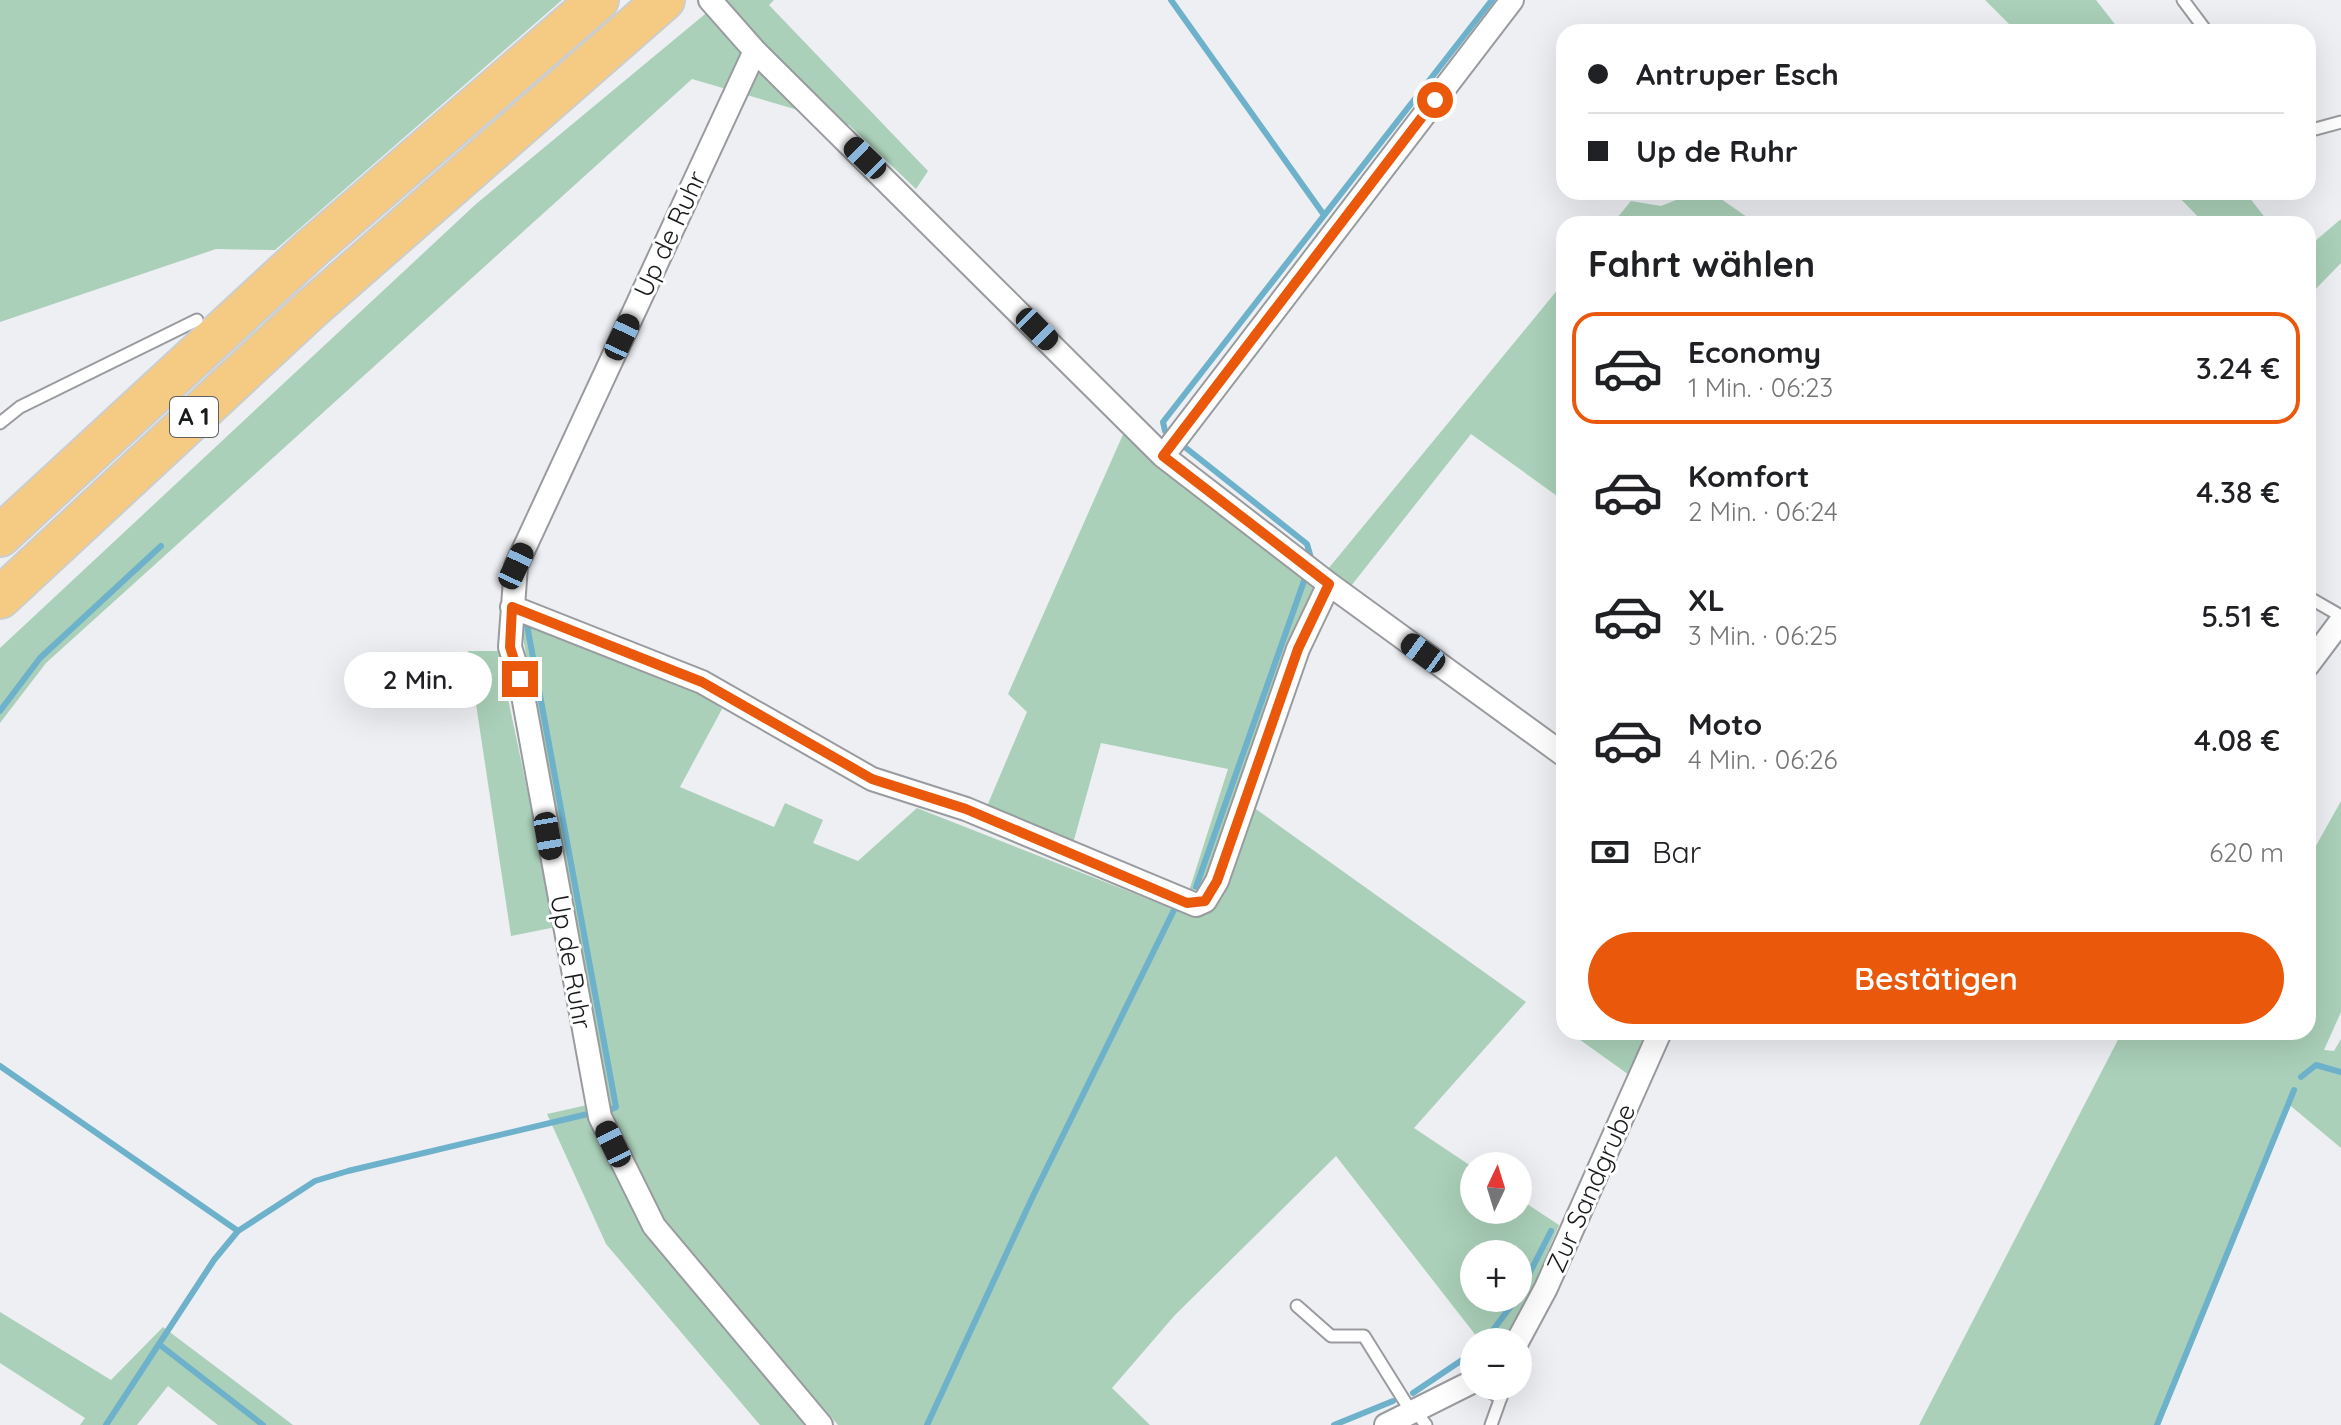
<!DOCTYPE html>
<html lang="de">
<meta charset="utf-8">
<style>
:root{--surface:#fff;--page:#f2f2f2;--text:#202124;--muted:#757577;--line:#e0e0e0;--accent:#ea580c}
body{margin:0;font-family:Quicksand,sans-serif;background:var(--page);color:var(--text);height:100vh;display:flex;flex-direction:column;font-size:30px;white-space:nowrap}
*{box-sizing:border-box;margin:0}
p{font-size:26px;color:var(--muted)}
.icon{flex:none;width:44px;height:44px;fill:none;stroke:currentColor;stroke-width:2;stroke-linecap:round;stroke-linejoin:round}
.map{position:relative;flex:1;overflow:hidden}
.side{position:absolute;left:1556px;top:216px;width:760px;height:824px;display:flex;flex-direction:column;background:var(--surface);border-radius:24px;box-shadow:0 8px 32px #0002}
.side>*{flex:none}
.top-card{position:absolute;left:1556px;top:24px;width:760px;height:176px;border-radius:24px;box-shadow:0 8px 32px #0002;display:grid;align-content:center;height:176px;padding:0 32px;background:var(--surface)}
.needle{width:52px;rotate:4deg}
.tools{position:absolute;left:1460px;top:1152px;display:grid;gap:16px}
.tools a{display:grid;place-items:center;width:72px;height:72px;border-radius:50%;background:var(--surface);box-shadow:0 8px 32px #0002;font-size:40px}
.end{position:absolute;width:36px;height:36px;margin:-18px;border:10px solid #ea580c;background:#fff;box-shadow:0 0 0 4px #fff}
.from{border-radius:50%}
.bubble{position:absolute;height:56px;border-radius:28px;background:var(--surface);box-shadow:0 8px 32px #0002;font-size:26px;font-weight:600;line-height:56px;text-align:center}
.car{position:absolute;width:24px;height:48px;margin:-24px -12px;border-radius:10px;box-shadow:0 0 6px 2px #0007;background:linear-gradient(#222 24%,#8ab4d8 0 40%,#222 0 76%,#8ab4d8 0 86%,#222 0)}
.top-card b{display:flex;align-items:center;gap:28px;height:76px;font-size:30px}
.top-card b+b{border-top:2px solid var(--line)}
.top-card i{width:20px;height:20px;background:var(--text)}
ul{padding:0;list-style:none}
li{display:flex;align-items:center;gap:24px;height:112px;margin:0 16px 12px;padding:0 16px;border:4px solid transparent;border-radius:24px}
li div{flex:1}
li b{display:block;font-size:30px}
li em{font-style:normal;font-weight:600}
li.current{border-color:var(--accent)}
li>.icon{width:72px;height:72px;stroke-width:1.5}
h2{padding:0 32px;font-size:36px;line-height:96px}
.pay{display:flex;align-items:center;gap:20px;height:88px;padding:0 32px;font-size:30px}
.pay p{margin-inline-start:auto}
.action{display:flex;gap:16px;margin-top:auto;padding:16px 32px}
.action a{flex:1;height:92px;border-radius:48px;background:var(--accent);color:#fff;font-size:32px;font-weight:600;line-height:92px;text-align:center}
.map>svg:first-child{display:block}
.green{fill:#aad0b9;fill-rule:evenodd}
.lines{fill:none;stroke-linecap:round;stroke-linejoin:round}
.stream{stroke:#6db1cb;stroke-width:6}
.service-casing{stroke:#999b9e;stroke-width:15}
.minor-casing{stroke:#999b9e;stroke-width:26}
.motorway-casing{stroke:#cccdcd;stroke-width:44}
.service{stroke:#fff;stroke-width:11}
.minor{stroke:#fff;stroke-width:22}
.motorway{stroke:#f5cb83;stroke-width:40}
.route{stroke:#ea580c;stroke-width:10}
.labels{text-anchor:middle;stroke-width:6;stroke-linejoin:round;paint-order:stroke}
.shield{fill:#fff;stroke:#5e5f5f;stroke-width:2}
.shield-label{font-size:24px;font-weight:bold;fill:#191a1b}
.street-label{font-size:26px;fill:#191a1b;stroke:#fff}
</style>
<div class="map">
<svg width="2341" height="1425" viewBox="0 0 2341 1425">
<rect width="100%" height="100%" fill="#edeff3"/>
<path class="green" d="M0,0H562L275,250L216,249L0,322Z
M722,0H774L769,5L928,171L916,189L849,125L692,79L46,663L0,723V648L476,204Z
M1985,0H2096L2121,32H2017Z
M1696,192H1711L1757,224H1612L1631,201L1661,206Z
M2174,192H2245L2270,224H2205Z
M2341,219V263L2308,297V247Z
M1564,282V501L1471,434L1351,586L1328,569Z
M1125,430L1315,587L1209,878L1188,894L1228,769L1101,743L1072,847L985,811L1027,712L1008,694Z
M520,620L696,687L722,709L680,787L774,827L785,803L823,820L813,843L858,861L917,808L1184,913L1212,910L1253,807L1526,1002L1414,1128L1474,1168V1210H1518V1198L1559,1225L1516,1328L1502,1342H1481L1336,1156L1175,1315L1112,1388L1150,1425H838L660,1219L641,1227L809,1425H760L606,1244L547,1114L605,1101ZM1474,1254H1518V1298H1474Z
M468,651H498L556,927L511,936Z
M2341,801V1012L2324,1050L2334,1051L2341,1039V1148L2286,1102L2159,1425H1919L2122,1032H2308V860Z
M1569,1032H1654L1632,1077Z
M0,1312L111,1380L163,1327L293,1425H218L168,1386L137,1425H80L85,1418L0,1363Z"/>
<g class="lines">
<path class="stream" d="M1171,0L1324,215
M1165,431L1163,422L1492,0
M1186,448L1307,544L1311,558
M527,625L616,1107L610,1110
M0,711L40,658L161,546
M1196,887L1304,581
M0,1066L238,1231
M2301,1077L2316,1065L2341,1072
M1518,1296L1551,1231
M1484,1342L1517,1298
M160,1345L263,1425
M1413,1393L1474,1352
M106,1425L214,1260L238,1231L315,1181L348,1171L592,1113
M927,1425L1033,1196L1175,908
M1334,1425L1393,1401
M2157,1425L2294,1090"/>
<g class="service-casing">
<path id="service" d="M2183,0L2207,32
M2308,131L2341,122
M0,423L20,407L197,320
M2308,597L2341,616
M1297,1306L1331,1336H1364L1412,1413
M1480,1386L1501,1398
M1415,1411L1426,1425
M1491,1425L1505,1386"/>
</g>
<g class="minor-casing">
<path id="minor" d="M710,0L755,51L1163,456L1329,584L1564,755
M755,51L516,566L510,647L520,679L600,1117L654,1226L821,1425
M1163,456L1512,0
M512,607L702,682L872,779L966,809L1196,905L1205,901L1217,881L1298,649L1329,584
M2308,665L2341,621
M1517,1342L1546,1288L1660,1032
M1386,1425L1474,1381"/>
</g>
<g class="motorway-casing">
<path id="motorway" d="M0,536L312,248L598,0
M0,598L311,309L664,0"/>
</g>
<use href="#service" class="service"/>
<use href="#minor" class="minor"/>
<use href="#motorway" class="motorway"/>
</g>
<g class="lines">
<path class="route" d="M520,679L510,647L512,607L702,682L872,779L966,809L1187,903L1205,901L1217,881L1298,649L1329,584L1163,456L1435,100"/>
</g>
<g class="labels">
<rect class="shield" x="170" y="397" width="48" height="40" rx="6"/>
<g class="shield-label">
<text x="194" y="425">A 1</text>
</g>
<g class="street-label">
<text transform="translate(670 234) rotate(-65)" y="9">Up de Ruhr</text>
<text transform="translate(571 962) rotate(80)" y="9">Up de Ruhr</text>
<text transform="translate(1591 1188) rotate(-66)" y="9">Zur Sandgrube</text>
</g>
</g>
</svg>
<div class="tools">
<a><svg class="needle" viewBox="-14 -14 28 28"><path d="M0-13l5 13h-10z" fill="#e53935"/><path d="M0 13l5-13h-10z" fill="#757577"/></svg></a>
<a>+</a>
<a>−</a>
</div>
<i class="end from" style="left:1435px;top:100px"></i>
<i class="end" style="left:520px;top:679px"></i>
<div class="bubble" style="left:344px;top:652px;width:148px">2 Min.</div>
<i class="car" style="left:865px;top:158px;rotate:314deg"></i>
<i class="car" style="left:1037px;top:329px;rotate:135deg"></i>
<i class="car" style="left:622px;top:337px;rotate:25deg"></i>
<i class="car" style="left:516px;top:566px;rotate:25deg"></i>
<i class="car" style="left:1423px;top:653px;rotate:306deg"></i>
<i class="car" style="left:548px;top:836px;rotate:170deg"></i>
<i class="car" style="left:613px;top:1144px;rotate:334deg"></i>
<div class="top-card">
<b><i class="from"></i>Antruper Esch</b>
<b><i></i>Up de Ruhr</b>
</div>
<section class="side">
<h2>Fahrt wählen</h2>
<ul>
<li class="current"><svg class="icon" aria-label="car" viewBox="0 0 24 24"><path d="M5 17H2v-5l4-1 3-4h7l3 4 3 1v5h-3M9 17h6M6 11h13"/><circle cx="7" cy="17" r="2"/><circle cx="17" cy="17" r="2"/></svg><div><b>Economy</b><p>1 Min. · 06:23</p></div><em>3.24 €</em></li>
<li><svg class="icon" aria-label="car" viewBox="0 0 24 24"><path d="M5 17H2v-5l4-1 3-4h7l3 4 3 1v5h-3M9 17h6M6 11h13"/><circle cx="7" cy="17" r="2"/><circle cx="17" cy="17" r="2"/></svg><div><b>Komfort</b><p>2 Min. · 06:24</p></div><em>4.38 €</em></li>
<li><svg class="icon" aria-label="car" viewBox="0 0 24 24"><path d="M5 17H2v-5l4-1 3-4h7l3 4 3 1v5h-3M9 17h6M6 11h13"/><circle cx="7" cy="17" r="2"/><circle cx="17" cy="17" r="2"/></svg><div><b>XL</b><p>3 Min. · 06:25</p></div><em>5.51 €</em></li>
<li><svg class="icon" aria-label="car" viewBox="0 0 24 24"><path d="M5 17H2v-5l4-1 3-4h7l3 4 3 1v5h-3M9 17h6M6 11h13"/><circle cx="7" cy="17" r="2"/><circle cx="17" cy="17" r="2"/></svg><div><b>Moto</b><p>4 Min. · 06:26</p></div><em>4.08 €</em></li>
</ul>
<div class="pay"><svg class="icon" aria-label="cash" viewBox="0 0 24 24"><path d="M3 7h18v10H3z"/><circle cx="12" cy="12" r="2"/></svg>Bar<p>620 m</p></div>
<div class="action"><a>Bestätigen</a></div>
</section>
</div>
